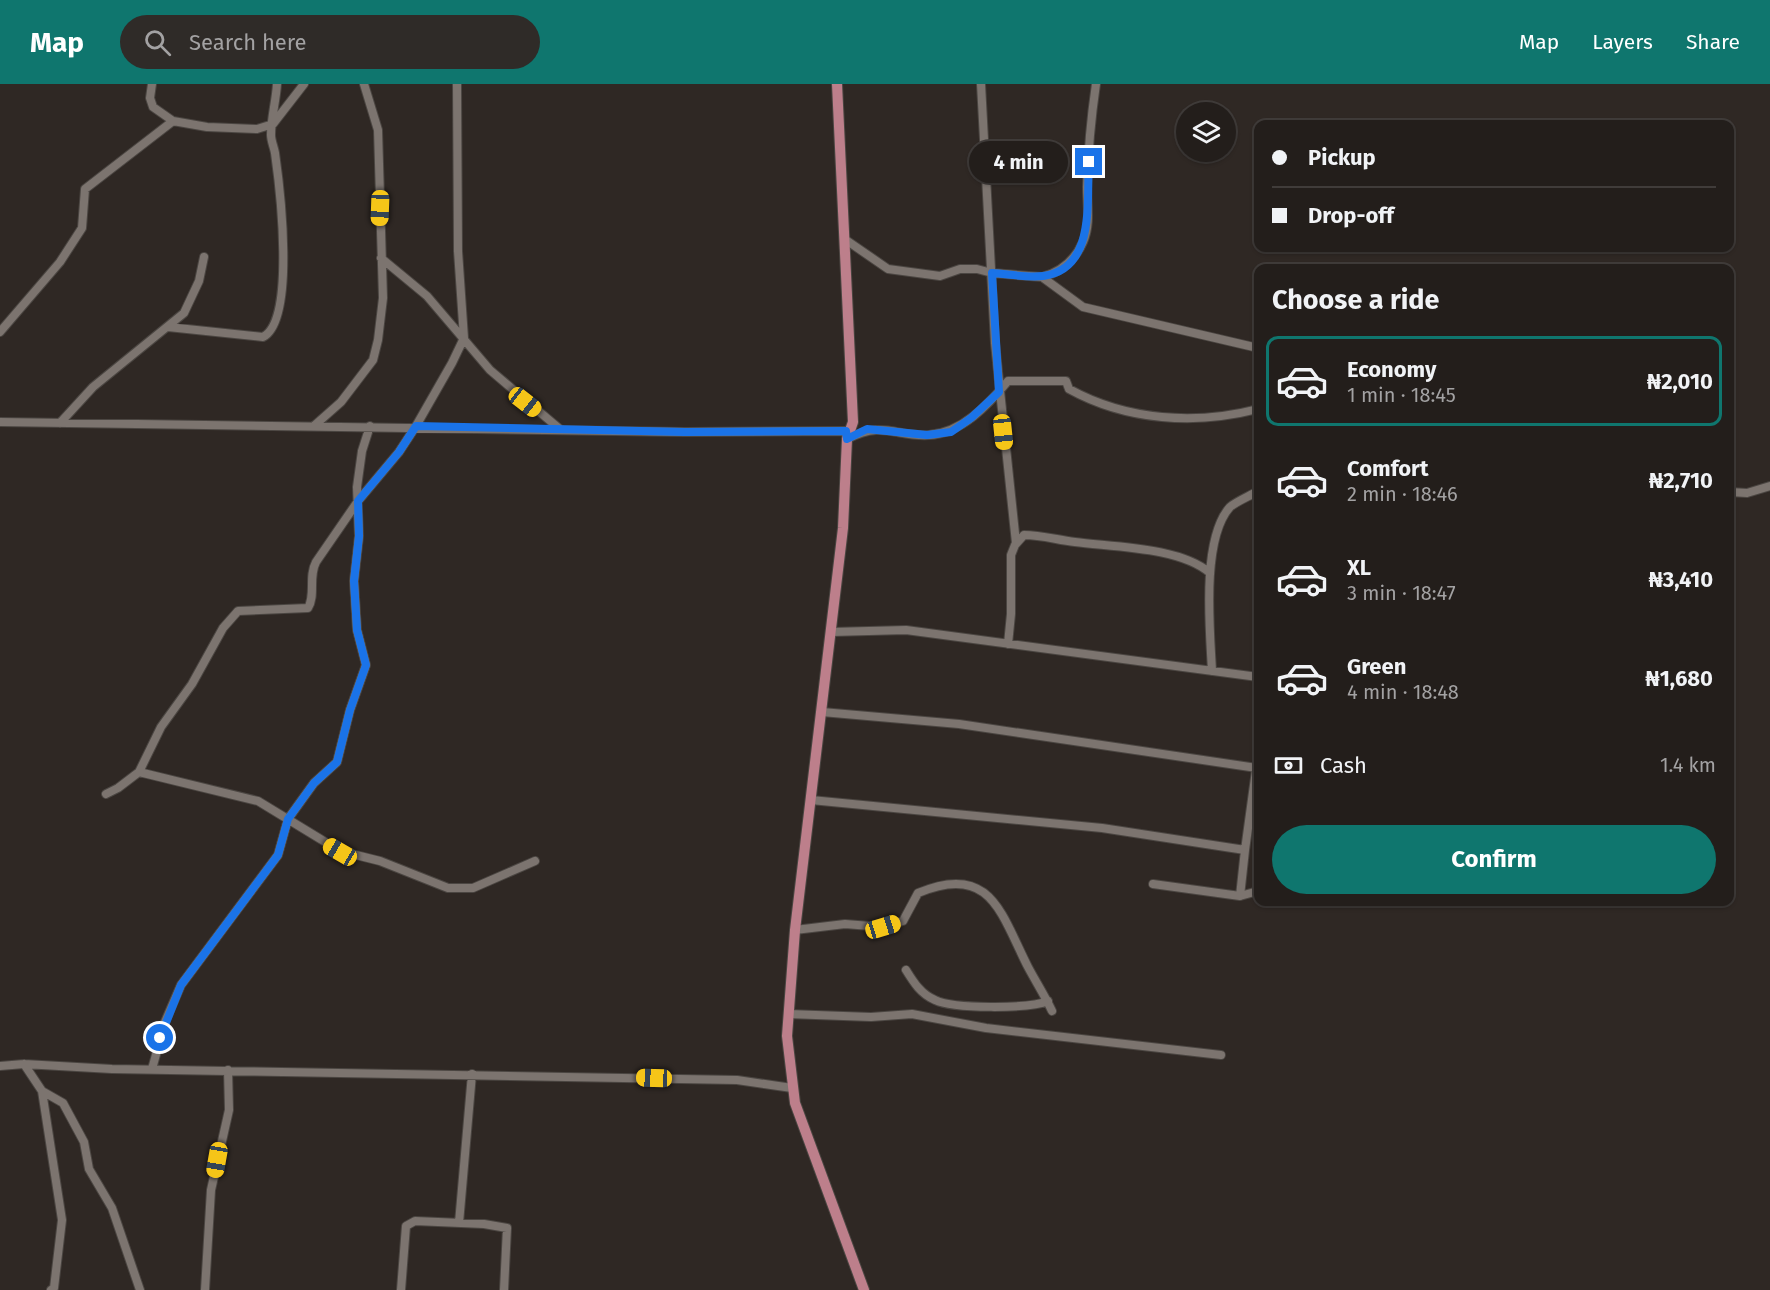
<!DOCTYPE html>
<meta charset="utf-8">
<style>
:root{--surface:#231e1b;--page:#2f2b28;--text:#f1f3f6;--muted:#a3a2a3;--line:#403c3a;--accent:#0f766e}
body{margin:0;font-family:"Fira Sans",sans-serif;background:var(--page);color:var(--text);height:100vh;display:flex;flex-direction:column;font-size:22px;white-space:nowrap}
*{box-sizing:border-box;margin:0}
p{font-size:20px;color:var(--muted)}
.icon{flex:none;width:33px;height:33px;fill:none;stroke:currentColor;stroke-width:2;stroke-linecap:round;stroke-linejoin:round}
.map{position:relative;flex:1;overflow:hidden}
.side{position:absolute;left:1254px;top:180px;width:480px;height:642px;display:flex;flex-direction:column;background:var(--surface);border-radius:12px;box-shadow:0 2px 4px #0004,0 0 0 2px var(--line)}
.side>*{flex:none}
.banner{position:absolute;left:1254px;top:36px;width:480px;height:132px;border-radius:12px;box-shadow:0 2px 4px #0004,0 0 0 2px var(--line);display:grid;align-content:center;height:132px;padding:0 18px;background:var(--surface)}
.controls{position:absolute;left:1176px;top:18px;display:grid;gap:12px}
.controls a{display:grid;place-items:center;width:60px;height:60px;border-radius:50%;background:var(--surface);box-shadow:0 2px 4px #0004,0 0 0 2px var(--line);font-size:30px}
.end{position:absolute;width:27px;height:27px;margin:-14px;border:8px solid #1a73e8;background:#fff;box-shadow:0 0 0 3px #fff}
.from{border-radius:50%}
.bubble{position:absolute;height:42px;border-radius:21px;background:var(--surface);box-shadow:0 2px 4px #0004,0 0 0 2px var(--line);font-size:20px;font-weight:700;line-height:42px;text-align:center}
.car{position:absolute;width:18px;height:36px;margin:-18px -9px;border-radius:8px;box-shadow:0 0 4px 2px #0007;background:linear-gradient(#f5c518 24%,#345 0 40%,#f5c518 0 76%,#345 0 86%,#f5c518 0)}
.banner b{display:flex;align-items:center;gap:21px;height:57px;font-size:22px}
.banner b+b{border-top:2px solid var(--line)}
.banner i{width:15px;height:15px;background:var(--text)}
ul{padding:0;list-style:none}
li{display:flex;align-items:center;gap:18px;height:90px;margin:0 12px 9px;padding:0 6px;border:3px solid transparent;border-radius:12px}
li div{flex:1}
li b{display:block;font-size:22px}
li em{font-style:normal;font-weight:700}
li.on{border-color:var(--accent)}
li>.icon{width:54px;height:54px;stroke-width:1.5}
h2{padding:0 18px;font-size:27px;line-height:72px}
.pay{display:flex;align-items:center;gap:15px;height:66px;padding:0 18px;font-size:22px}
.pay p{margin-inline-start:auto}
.action{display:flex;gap:12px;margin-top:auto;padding:12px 18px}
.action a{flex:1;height:69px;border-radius:36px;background:var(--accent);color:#fff;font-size:24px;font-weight:700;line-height:69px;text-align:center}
header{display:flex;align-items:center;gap:36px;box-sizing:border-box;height:84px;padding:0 30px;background:var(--accent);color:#fff}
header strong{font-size:28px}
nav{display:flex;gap:33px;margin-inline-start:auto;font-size:21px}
.search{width:420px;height:54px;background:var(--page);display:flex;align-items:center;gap:15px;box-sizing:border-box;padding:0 21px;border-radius:33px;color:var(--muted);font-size:22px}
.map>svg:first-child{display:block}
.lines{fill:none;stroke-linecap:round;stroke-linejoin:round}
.minor-casing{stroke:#4b4642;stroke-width:10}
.major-casing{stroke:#4b4642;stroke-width:12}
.minor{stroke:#7c746f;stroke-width:8}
.major{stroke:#bd7f8b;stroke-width:10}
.route{stroke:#1a73e8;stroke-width:8}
</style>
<header>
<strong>Map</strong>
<div class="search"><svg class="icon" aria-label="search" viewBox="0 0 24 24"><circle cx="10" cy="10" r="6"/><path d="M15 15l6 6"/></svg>Search here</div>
<nav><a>Map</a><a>Layers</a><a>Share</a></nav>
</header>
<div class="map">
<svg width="1770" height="1206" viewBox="0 0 1770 1206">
<rect width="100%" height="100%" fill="#2f2824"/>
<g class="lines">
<g class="minor-casing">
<path id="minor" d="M152,0L150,14L153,23L173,37L207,43L257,45L273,40L304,0
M981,0L995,259L1016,459
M846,156L888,185L940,192L960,185H977L992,189L1042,193C1061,188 1075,176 1083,158C1091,140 1087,121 1087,103C1088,68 1091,34 1096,0
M381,174L427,212L490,286L561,346
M1042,193L1083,223L1258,264
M168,243L263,253C296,236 280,104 275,69C274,63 271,57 271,51C271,34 276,17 277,0
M0,248L60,178L82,144L85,105L173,37
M0,338L685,348L846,347L847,355C884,336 895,353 929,351C962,349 988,321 1008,297H1066L1069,305C1127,337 1196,341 1258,325
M60,339L93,303L184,229L199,197L204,173
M315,341L341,318L373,276L378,256L383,214L378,46L364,0
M1730,408L1747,409L1770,402
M831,548L906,546L1258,593
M1008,560L1011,530V471L1015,461L1024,451C1042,451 1057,456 1075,458C1113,463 1180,463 1210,489
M1212,587C1210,547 1201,455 1230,423C1237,417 1250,412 1258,407
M822,628L959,640L1257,684
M139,688L258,717L340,767L380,777L448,804H473L535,777
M106,710L118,704L139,688L161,643L192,600L223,544L238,527L308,524C316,511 308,493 316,478L358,417L399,368L416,342L452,279L464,254L458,167L457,0
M811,716L1102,744L1245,766L1240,812
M1245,766L1258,672
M1153,800L1240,812L1258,807
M795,846L845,840L883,843L903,837L918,809C991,778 1001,830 1028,883C1036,898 1045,912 1052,927
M906,886C914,899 921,910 935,916C953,925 1029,925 1048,917
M788,930L871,933L912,930L986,944L1221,971
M24,980L42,1007L63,1019L84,1058L89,1085L112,1124L140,1206
M0,982L24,980L112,985L737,996L792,1004
M152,985L165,938L181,901L278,771L288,735L314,699L337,678L350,626L366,581L357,546L354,497L359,452L357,403L362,367L370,342
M42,1007L62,1136L54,1204L51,1206
M459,1139L472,990
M205,1206L211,1106L229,1026L228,986
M401,1206L406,1142L415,1137L484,1140L507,1144L504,1206"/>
</g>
<g class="major-casing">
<path id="major" d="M837,0L853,338L847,355L843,444L795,846L787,952L795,1019L864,1206"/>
</g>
<use href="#minor" class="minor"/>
<use href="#major" class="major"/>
</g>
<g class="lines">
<path class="route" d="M160,954L181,901L278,771L288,735L314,699L337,678L350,626L366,581L357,546L354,497L359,452L358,417L399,368L416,342L685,348L846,347L847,355L867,345L927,351L951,348L971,334L999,308L992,189C1008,190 1027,194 1043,192C1097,185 1086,115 1089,78"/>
</g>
</svg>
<div class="controls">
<a><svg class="icon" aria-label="layers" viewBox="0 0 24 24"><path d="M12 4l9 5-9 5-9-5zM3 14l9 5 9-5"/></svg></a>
</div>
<i class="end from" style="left:160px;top:954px"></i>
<i class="end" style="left:1089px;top:78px"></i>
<div class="bubble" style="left:969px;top:57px;width:99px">4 min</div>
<i class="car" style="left:380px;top:124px;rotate:182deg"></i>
<i class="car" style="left:525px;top:318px;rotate:128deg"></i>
<i class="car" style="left:1003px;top:348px;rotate:174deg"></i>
<i class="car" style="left:340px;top:768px;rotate:300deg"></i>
<i class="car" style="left:883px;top:843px;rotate:73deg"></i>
<i class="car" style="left:654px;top:994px;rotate:272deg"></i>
<i class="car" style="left:217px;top:1076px;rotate:190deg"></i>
<div class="banner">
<b><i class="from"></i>Pickup</b>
<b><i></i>Drop-off</b>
</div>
<section class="side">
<h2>Choose a ride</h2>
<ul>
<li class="on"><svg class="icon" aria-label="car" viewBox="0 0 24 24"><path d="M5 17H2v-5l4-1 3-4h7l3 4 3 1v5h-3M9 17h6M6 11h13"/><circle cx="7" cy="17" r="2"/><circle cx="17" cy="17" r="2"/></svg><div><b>Economy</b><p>1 min · 18:45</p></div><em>₦2,010</em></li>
<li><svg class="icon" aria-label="car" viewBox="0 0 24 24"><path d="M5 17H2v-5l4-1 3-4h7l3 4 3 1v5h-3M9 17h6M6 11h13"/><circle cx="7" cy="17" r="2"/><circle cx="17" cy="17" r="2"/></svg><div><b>Comfort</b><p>2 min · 18:46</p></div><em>₦2,710</em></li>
<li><svg class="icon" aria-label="car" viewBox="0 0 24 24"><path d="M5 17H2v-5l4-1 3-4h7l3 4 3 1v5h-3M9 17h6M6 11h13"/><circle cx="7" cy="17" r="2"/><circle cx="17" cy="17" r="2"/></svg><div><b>XL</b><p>3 min · 18:47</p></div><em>₦3,410</em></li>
<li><svg class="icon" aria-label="car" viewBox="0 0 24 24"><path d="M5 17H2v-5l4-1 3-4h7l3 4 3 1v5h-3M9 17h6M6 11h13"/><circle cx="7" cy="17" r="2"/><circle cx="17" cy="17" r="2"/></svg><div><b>Green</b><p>4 min · 18:48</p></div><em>₦1,680</em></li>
</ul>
<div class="pay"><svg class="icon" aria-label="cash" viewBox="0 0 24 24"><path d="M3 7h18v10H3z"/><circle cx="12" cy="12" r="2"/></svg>Cash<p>1.4 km</p></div>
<div class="action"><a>Confirm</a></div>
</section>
</div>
